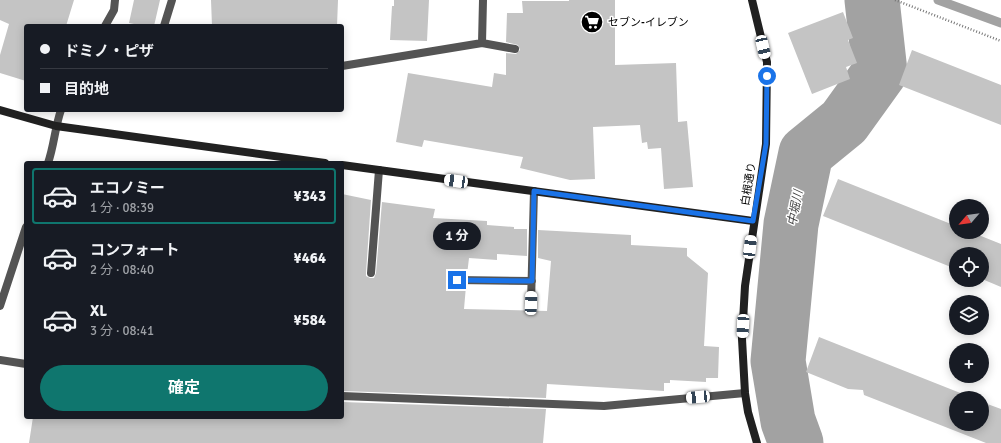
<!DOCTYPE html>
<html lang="ja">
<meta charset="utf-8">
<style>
:root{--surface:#171b24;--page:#20242c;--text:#f1f3f6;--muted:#9ea1a6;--line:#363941;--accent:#0f766e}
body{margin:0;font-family:Signika,"Noto Sans JP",sans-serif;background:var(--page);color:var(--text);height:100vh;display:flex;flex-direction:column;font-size:15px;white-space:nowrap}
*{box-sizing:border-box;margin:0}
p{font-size:13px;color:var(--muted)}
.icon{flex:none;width:22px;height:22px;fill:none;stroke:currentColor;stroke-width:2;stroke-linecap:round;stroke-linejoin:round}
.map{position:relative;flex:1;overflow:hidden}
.sheet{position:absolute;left:24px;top:161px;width:320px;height:258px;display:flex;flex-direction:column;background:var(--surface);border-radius:4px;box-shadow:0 2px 10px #0003}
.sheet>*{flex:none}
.hud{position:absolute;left:24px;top:24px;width:320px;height:88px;border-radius:4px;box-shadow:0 2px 10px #0003;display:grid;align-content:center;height:88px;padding:0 16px;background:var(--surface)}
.needle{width:26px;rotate:242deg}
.buttons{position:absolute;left:949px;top:199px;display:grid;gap:8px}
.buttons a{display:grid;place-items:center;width:40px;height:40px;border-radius:50%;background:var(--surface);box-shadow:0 2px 10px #0003;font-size:20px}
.end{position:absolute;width:18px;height:18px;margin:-9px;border:5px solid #1a73e8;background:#fff;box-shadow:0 0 0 2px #fff}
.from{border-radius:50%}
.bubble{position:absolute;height:28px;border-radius:14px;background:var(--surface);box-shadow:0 2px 10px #0003;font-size:13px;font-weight:700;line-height:28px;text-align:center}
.car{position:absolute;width:12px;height:24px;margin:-12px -6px;border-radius:5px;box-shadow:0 0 3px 1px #0007;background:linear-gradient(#fff 24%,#345 0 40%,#fff 0 76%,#345 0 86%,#fff 0)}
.hud b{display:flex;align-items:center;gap:14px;height:38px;font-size:15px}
.hud b+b{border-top:1px solid var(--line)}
.hud i{width:10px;height:10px;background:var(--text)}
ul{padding:7px 0 0;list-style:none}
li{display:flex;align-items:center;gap:12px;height:56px;margin:0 8px 6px;padding:0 8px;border:2px solid transparent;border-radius:4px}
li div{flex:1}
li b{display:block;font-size:15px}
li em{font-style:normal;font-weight:700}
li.selected{border-color:var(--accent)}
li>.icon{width:36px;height:36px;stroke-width:1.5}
.action{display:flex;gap:8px;margin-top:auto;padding:8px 16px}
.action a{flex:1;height:46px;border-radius:24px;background:var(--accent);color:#fff;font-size:16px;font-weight:700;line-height:46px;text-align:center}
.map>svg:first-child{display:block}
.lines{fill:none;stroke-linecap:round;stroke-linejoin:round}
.stream{stroke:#a2a2a2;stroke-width:9}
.river{stroke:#a2a2a2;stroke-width:55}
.building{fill:#c4c4c4}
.path{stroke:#767676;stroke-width:2.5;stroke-dasharray:1 2;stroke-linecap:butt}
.street{stroke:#545454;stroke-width:8}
.secondary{stroke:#212121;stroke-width:8}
.route{stroke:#1a73e8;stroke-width:5}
.labels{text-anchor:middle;stroke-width:3;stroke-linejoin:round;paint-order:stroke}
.poi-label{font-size:11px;fill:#000;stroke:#fff;text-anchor:start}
.street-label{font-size:11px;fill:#000;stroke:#fff}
.water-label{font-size:12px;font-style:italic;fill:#434343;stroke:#fff}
</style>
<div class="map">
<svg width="1001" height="443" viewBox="0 0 1001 443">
<rect width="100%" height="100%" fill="#fff"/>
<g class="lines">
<path class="stream" d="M938,0L1001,23"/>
<path class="river" d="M796,443L788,421L778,361L791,224L806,153L844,122L880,72L872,0"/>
</g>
<path class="building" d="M0,0H74L66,26H26V81L0,73V55L9,24L0,20Z
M134,0H160L154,26H144L129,23Z
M211,0H338L337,26H212Z
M394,0H429L427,41L390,40L392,6H394Z
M569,0H615V65L676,63L678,122L687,121L693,187L664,189L661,148L648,149L647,142L642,143L640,125L593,127L595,179L570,180L520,168L523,157L424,140L422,147L396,142L408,73L492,87L494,73L506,75V53L516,54L520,50L518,45L506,42L507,13H523L522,1H569Z
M843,12L853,38L848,40L857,63L846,67L850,79L812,94L788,33Z
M912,50L1001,85V125L899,85Z
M838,179L956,226V232H971L1001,244V287L982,279V254H956V269L823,216Z
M342,194L371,200L366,273V276L370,278H374L376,273L382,202L435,209L433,218L487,221V225L514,227V229H527V256L497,254V260L469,258L467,275H457L453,277L452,280L454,284L466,286L464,309L547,311L551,261L538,258V230L631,235V245L687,248V256L708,273L704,346L719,347L718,378H706V382L670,380V383H664V391L547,384L546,398L342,391Z
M819,337L973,398H956V424H982V402L1001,409V443H986L864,395L863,390L848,389L806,372Z
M342,402L546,409L543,443H29L33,417H342Z"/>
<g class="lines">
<path class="path" d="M895,0L1001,41"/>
<path class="street" d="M105,26L114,10L115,0
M164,26L172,0
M482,43L483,0
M342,66L482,43L515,49
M48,163C54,146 55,127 61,110
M371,273L379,170
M457,280L532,281
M531,303L534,191
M0,306L26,227
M0,360L26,364
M342,396L604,406L745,393"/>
<path class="secondary" d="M752,0L767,62L766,144L745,286L742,339L745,393L748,412L757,443
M0,110L56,126L325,163
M342,165L753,221"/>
</g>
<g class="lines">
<path class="route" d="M457,280L532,281L534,191L753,221L766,144L767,76"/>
</g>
<defs>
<g id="supermarket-disc" transform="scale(1.15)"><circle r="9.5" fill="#000" stroke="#fff"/><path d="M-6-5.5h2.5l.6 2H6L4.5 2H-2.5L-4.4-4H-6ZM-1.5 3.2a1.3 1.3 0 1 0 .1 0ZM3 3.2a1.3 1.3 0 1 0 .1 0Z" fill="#fff"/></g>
</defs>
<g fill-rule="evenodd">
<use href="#supermarket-disc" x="592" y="22"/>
</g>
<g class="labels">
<g class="poi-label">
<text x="608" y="26">セブン-イレブン</text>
</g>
<g class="street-label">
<text transform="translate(748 184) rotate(-81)" y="4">白根通り</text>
</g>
<g class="water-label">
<text transform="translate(795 208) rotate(-79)" y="4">中堀川</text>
</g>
</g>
</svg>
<div class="buttons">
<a><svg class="needle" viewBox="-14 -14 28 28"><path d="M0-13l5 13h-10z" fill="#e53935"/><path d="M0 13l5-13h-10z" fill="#9ea1a6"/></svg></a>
<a><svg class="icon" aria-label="locate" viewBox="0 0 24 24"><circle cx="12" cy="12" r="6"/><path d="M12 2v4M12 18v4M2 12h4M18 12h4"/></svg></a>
<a><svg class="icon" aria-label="layers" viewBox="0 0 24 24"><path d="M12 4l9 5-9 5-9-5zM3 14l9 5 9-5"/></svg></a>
<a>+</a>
<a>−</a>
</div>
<i class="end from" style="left:767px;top:76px"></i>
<i class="end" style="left:457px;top:280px"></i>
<div class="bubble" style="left:433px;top:222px;width:48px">1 分</div>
<i class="car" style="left:763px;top:47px;rotate:167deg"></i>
<i class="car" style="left:456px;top:181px;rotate:278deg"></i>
<i class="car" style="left:750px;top:247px;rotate:7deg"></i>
<i class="car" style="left:531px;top:303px;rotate:2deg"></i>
<i class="car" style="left:743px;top:326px;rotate:183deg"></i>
<i class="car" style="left:698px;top:397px;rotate:265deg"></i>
<div class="hud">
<b><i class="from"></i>ドミノ・ピザ</b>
<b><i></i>目的地</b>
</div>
<section class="sheet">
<ul>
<li class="selected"><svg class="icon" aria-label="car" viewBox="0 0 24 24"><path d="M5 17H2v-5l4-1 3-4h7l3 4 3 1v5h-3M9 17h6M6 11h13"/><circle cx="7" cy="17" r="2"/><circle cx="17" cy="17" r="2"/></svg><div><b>エコノミー</b><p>1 分 · 08:39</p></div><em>¥343</em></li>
<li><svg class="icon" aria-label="car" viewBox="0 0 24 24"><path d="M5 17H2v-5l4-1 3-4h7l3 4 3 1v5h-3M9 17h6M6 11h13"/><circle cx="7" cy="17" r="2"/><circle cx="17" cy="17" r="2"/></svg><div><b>コンフォート</b><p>2 分 · 08:40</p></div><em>¥464</em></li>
<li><svg class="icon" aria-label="car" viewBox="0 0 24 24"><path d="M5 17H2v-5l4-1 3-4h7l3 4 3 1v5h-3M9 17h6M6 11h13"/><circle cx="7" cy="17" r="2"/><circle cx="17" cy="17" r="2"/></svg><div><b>XL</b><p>3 分 · 08:41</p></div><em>¥584</em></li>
</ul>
<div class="action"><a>確定</a></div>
</section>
</div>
